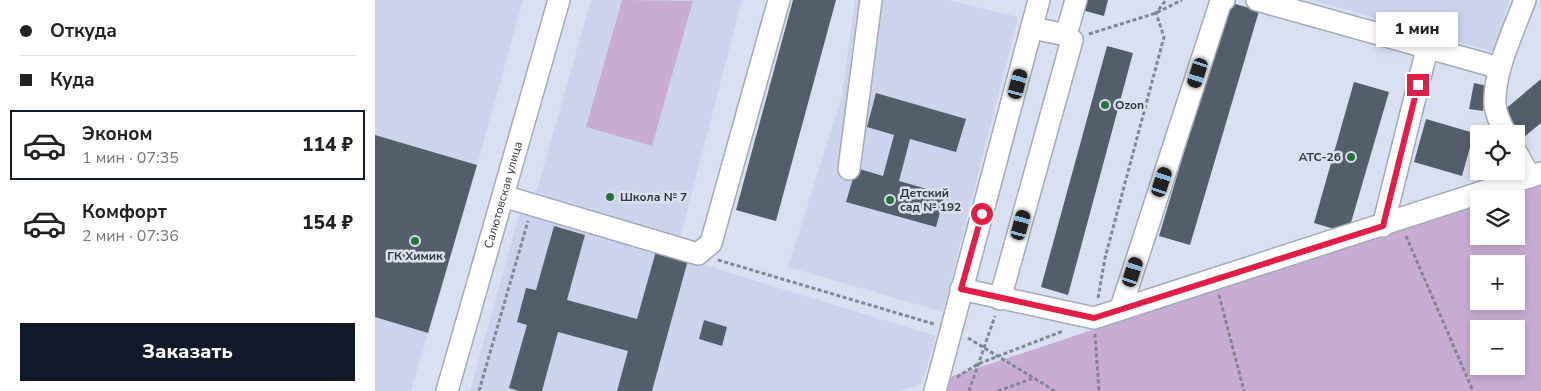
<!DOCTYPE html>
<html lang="ru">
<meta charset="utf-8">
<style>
:root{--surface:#fff;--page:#f2f2f2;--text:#222;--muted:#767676;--line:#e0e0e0;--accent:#111827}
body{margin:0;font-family:"Nunito Sans",sans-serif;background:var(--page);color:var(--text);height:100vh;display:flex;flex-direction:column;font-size:19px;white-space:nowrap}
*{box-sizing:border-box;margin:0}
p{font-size:16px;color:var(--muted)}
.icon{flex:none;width:28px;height:28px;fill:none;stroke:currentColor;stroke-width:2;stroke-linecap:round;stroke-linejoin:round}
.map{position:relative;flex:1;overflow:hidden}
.details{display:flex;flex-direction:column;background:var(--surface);width:375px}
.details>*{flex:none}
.hud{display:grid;align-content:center;height:110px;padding:0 20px;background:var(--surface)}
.buttons{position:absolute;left:1095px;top:125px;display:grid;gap:10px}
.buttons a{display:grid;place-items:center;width:55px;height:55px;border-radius:0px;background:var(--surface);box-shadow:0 2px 8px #0003;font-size:25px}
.end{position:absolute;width:22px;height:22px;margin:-11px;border:6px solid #e11d48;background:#fff;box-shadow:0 0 0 2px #fff}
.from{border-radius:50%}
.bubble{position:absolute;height:35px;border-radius:0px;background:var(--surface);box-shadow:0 2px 8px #0003;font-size:16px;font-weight:800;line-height:35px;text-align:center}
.car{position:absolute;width:15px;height:30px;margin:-15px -8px;border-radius:6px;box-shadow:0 0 4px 1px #0007;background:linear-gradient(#222 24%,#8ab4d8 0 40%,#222 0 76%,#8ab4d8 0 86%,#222 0)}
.hud b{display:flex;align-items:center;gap:18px;height:48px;font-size:19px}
.hud b+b{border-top:1px solid var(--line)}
.hud i{width:12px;height:12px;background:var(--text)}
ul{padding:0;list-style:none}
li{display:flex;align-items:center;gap:15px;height:70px;margin:0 10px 8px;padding:0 10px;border:2px solid transparent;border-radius:0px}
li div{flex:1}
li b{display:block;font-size:19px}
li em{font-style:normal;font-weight:800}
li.on{border-color:var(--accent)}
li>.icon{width:45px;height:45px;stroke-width:1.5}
.button{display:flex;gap:10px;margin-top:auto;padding:10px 20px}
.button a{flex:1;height:58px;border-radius:0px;background:var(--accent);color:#fff;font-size:20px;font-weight:800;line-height:58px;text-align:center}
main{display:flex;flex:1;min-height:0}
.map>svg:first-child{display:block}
.built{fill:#cbd4ec}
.green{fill:#c9acd6;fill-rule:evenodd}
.building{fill:#525f6a}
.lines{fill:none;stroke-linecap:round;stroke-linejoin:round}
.minor-casing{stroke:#a4aabb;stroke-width:24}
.path{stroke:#818692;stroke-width:3;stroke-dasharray:4 2.5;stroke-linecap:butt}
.minor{stroke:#fff;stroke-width:21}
.route{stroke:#e11d48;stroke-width:6}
.poi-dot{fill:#26703e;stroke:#d9e0f1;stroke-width:2}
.labels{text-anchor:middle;stroke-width:5;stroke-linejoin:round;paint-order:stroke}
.poi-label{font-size:12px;font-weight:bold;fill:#33363d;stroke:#d9e0f1;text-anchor:start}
.street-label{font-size:12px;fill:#33363d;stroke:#d9e0f1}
</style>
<main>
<section class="details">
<div class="hud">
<b><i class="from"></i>Откуда</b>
<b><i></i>Куда</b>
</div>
<ul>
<li class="on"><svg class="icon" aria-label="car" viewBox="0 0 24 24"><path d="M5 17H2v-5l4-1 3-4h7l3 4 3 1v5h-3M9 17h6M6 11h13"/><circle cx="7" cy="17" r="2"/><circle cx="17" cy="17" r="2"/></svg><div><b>Эконом</b><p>1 мин · 07:35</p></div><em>114 ₽</em></li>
<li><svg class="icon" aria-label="car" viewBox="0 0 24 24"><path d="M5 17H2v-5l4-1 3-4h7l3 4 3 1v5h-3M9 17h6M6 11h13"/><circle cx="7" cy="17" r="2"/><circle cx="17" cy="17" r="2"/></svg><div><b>Комфорт</b><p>2 мин · 07:36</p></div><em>154 ₽</em></li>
</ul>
<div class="button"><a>Заказать</a></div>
</section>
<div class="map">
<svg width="1166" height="391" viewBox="0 0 1166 391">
<rect width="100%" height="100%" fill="#d9e0f1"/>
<path class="built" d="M0,0H148L102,165L0,135Z
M216,0H367L305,238L313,260L561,336L547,384L524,391H95L148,201L161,193Z
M480,0H573L643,17L568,312L413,267L467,96Z
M937,0H1134L1119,52Z
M0,317L53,333L36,391H0Z"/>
<path class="green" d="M247,0L318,1L277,146L211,127Z
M1166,183V391H568L572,378L1104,202V236H1141V199H1115ZM1104,264H1141V301H1104ZM1104,329H1141V366H1104Z"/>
<path class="building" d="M418,0H461L401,221L361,210Z
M705,0H733L729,16L703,9Z
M854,2L884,11L815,245L784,236Z
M732,46L758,53L693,295L666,287Z
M1166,79V123L1149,137L1128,111Z
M979,82L1014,92L973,233L939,223Z
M1099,83L1113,86L1108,111L1094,109Z
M501,93L591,119L581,152L535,139L524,181L570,194L561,227L471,202L481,168L508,176L519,135L492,127Z
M1051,119L1099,133L1087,176L1039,162Z
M0,135L102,165L53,333L0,317Z
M179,226L210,235L192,300L262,319L281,251L313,260L277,391H242L253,351L183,332L167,391H144L134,388L152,325L142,322L151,288L161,290Z
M329,320L352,327L347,346L324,339Z"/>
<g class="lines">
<g class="minor-casing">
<g id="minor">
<path d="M882,0L1125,68"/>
<path d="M691,35L701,0"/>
<path d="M1131,134C1126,125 1121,115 1120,105C1118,72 1139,30 1150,0"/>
<path d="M1141,152L1155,177"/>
<path d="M474,169L496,0"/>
<path d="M128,196L323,254L336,243L404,0"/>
<path d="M1008,226L1052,49"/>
<path d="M586,289L719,318L1166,173"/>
<path d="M625,299L697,40L691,35L658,28"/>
<path d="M746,308L846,1L849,0"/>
<path id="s1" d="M72,391L184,0"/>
<path d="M560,391L664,0"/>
</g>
</g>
<path class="path" d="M714,34L781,13L807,0
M1031,236L1098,391
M343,260L559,324
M844,295L869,391
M723,298L730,258L789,37L781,13L791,0
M720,334L724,391
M593,338L680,391
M582,377L603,364L688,331
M104,391L153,221
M594,391L620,316
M623,391L659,378"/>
<use href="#minor" class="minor"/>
</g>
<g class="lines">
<path class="route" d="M607,214L586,289L719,318L1008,226L1043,85"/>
</g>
<g class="poi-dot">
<circle cx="730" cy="105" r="5"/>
<circle cx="976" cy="157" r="5"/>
<circle cx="235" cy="197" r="5"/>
<circle cx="515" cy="200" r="5"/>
<circle cx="40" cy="241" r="5"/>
</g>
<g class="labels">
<g class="poi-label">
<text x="740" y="109">Ozon</text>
<text x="966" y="161" text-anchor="end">АТС-26</text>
<text x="525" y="197">Детский<tspan x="525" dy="14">сад № 192</tspan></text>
<text x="245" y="201">Школа № 7</text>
<text x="40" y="260" text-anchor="middle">ГК Химик</text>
</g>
<g class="street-label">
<text dy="4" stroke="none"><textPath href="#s1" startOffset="204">Салютовская улица</textPath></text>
</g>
</g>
</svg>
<div class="buttons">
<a><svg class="icon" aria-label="locate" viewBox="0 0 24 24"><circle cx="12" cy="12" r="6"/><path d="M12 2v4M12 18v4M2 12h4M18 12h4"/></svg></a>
<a><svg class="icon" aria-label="layers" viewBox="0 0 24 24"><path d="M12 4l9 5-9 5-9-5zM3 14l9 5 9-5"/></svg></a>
<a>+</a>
<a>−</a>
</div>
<i class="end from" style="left:607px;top:214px"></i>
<i class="end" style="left:1043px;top:85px"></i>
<div class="bubble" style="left:1001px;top:12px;width:82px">1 мин</div>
<i class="car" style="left:823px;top:73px;rotate:198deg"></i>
<i class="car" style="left:643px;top:84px;rotate:15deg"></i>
<i class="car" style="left:787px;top:182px;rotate:18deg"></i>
<i class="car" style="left:646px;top:225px;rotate:15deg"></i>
<i class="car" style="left:758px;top:272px;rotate:18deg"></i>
</div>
</main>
